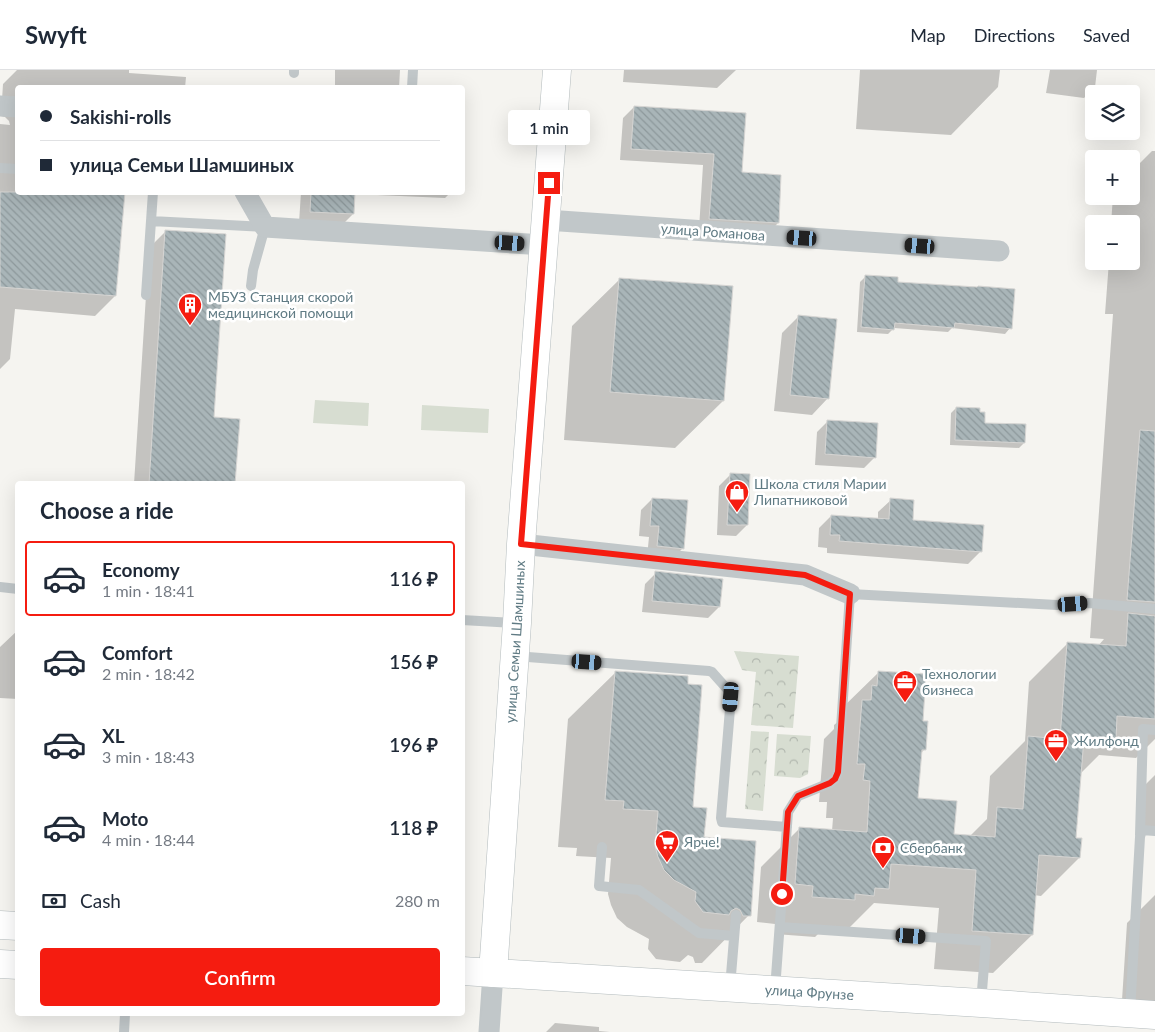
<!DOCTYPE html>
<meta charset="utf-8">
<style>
:root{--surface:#fff;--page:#f2f2f3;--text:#1f2937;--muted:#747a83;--line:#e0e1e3;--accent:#f51c10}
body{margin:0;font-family:Lato,sans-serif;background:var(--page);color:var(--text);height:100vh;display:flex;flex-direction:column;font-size:19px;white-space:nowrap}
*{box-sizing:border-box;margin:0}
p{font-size:16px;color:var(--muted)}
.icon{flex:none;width:28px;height:28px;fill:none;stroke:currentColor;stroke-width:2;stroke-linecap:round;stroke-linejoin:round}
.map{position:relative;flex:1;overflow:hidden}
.side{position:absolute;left:15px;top:411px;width:450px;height:535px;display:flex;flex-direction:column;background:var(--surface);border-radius:5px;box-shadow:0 5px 20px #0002}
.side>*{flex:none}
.banner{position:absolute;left:15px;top:15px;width:450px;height:110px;border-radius:5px;box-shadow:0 5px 20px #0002;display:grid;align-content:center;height:110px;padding:0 25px;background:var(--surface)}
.controls{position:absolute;left:1085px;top:15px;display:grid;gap:10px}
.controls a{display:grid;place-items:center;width:55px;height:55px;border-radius:5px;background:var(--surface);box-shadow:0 5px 20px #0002;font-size:25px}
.end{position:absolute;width:22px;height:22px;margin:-11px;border:6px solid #f51c10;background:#fff;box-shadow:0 0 0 2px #fff}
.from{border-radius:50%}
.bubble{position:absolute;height:35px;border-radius:5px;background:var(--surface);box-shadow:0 5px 20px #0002;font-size:16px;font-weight:600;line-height:35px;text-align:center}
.car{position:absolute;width:15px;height:30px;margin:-15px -8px;border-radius:6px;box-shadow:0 0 4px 1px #0007;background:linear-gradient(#222 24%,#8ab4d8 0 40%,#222 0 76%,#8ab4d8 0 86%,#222 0)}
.banner b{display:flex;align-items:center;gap:18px;height:48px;font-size:19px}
.banner b+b{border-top:1px solid var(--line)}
.banner i{width:12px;height:12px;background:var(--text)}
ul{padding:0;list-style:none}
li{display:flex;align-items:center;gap:15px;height:75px;margin:0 10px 8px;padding:0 15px;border:2px solid transparent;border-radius:5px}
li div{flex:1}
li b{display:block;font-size:19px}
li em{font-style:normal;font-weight:600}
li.active{border-color:var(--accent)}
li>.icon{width:45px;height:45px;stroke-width:1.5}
h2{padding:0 25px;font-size:22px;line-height:60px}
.pay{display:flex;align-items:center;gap:12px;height:55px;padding:0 25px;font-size:19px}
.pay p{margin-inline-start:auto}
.action{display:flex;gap:10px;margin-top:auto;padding:10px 25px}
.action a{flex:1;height:58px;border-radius:5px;background:var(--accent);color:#fff;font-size:20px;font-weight:600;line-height:58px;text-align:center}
header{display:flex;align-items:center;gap:30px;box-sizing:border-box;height:70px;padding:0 25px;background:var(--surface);border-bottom:1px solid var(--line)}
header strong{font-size:24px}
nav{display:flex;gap:28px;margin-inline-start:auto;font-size:18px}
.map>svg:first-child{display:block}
.grass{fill:#d7ddd1}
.park{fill:url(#park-crowns)}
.shadow{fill:#0003}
.building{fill:url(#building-back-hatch);stroke:#d6d5d3}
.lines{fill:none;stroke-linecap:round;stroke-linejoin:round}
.secondary-casing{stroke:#b3bbbd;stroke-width:29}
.lane{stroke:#c1c7c9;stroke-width:10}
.street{stroke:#c1c7c9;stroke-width:21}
.secondary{stroke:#fff;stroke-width:28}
.route{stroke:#f51c10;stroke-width:6}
.labels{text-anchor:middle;stroke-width:5;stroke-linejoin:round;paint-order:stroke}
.street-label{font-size:14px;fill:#607b84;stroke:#fff}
.poi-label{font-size:14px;fill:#607b84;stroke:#fff;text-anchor:start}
</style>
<header>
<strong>Swyft</strong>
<nav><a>Map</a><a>Directions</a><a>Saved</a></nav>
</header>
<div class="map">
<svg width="1155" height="962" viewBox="0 0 1155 962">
<defs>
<pattern id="park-crowns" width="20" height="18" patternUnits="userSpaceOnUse" patternTransform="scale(1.25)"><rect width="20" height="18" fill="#d7ddd1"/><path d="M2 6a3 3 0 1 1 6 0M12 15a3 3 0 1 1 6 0" fill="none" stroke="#b2b8af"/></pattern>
<pattern id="building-back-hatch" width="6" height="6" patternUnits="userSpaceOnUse" patternTransform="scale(1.25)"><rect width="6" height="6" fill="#a9b5b8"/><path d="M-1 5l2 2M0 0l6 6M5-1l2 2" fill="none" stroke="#8d989b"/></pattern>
</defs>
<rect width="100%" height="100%" fill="#f5f4f0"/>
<path class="grass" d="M315,330L369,333L368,356L313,353Z
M422,335L489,339L488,363L421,360Z"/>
<path class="park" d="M734,581L799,586L793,658L751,655L756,602L742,600Z
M751,661L769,662L763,741L745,739Z
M777,664L811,666L808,704L800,708L774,706Z"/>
<path class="shadow" d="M17,0H129V3L186,7L185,18H18V122L115,226L95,246L15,239L10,289L0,299V54L10,55L9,51L5,47L1,46L3,14Z
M335,0H400L399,18H335Z
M624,0H736L717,18L623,12Z
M860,0H1000L998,17L951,65L856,59Z
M1050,0H1097L1095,17L1084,28L1046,23Z
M634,37L745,44L740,104L778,153L767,164L699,159L703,95L620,90L623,48Z
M1152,81H1155V669L1136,688L1099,685L1080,704L1075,769L1079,788L1041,826L1034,825L1032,865L993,903L934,899L939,838L874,833L850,857L820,862L815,867L775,864V854L757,852L761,797L800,758L832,761L833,748H826L827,732H819L824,669L834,659V655L840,650V640L879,602L921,652L924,680L920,684L917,729L953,765L970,766L987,749L990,706L1025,671L1029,612L1068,573L1098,576L1104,569L1090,568L1113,244H1105L1109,191H1131V154H1111L1113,126H1131V102Z
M301,122H451L445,128L354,124L353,144L342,155L299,153Z
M166,161L213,348L234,414H134L149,178Z
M865,207L896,213L976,219L1010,258L1005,264L952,258L948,262L894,258L888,264L857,262L860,212Z
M620,209L723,331L675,378L564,370L572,256Z
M799,246L828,328L812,345L774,341L782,263Z
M956,338L979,343L984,354L1024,373L1019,378L950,375L951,343Z
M828,351L875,387L864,398L815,395L817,362Z
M730,405L747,455L736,466L717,465L719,416Z
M652,429L682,479L671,490L647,487L649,467L639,466L641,440Z
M891,430L911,451L981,481L968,494L827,483V478L818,477L819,458L831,446L878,449V442Z
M656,503L719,537L708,548L642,542L645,514Z
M18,560V629L0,628V577Z
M616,602L691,738L703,768L749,845L702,893H695L693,887L688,885L680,892L656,889L648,879L649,869L627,857L617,848L611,835L608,824L611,788L576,786L577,778L558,777L568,649Z
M1155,705V765H1137L1139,721Z
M1155,825V932L1122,930L1127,853Z
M555,953L599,957V961L610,962H546Z"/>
<path class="building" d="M634,36L746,43L742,102L781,105L779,153L709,149L714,84L631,79Z
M0,122H125L116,226L0,217Z
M311,122H355L354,144L310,142Z
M165,160L226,164L214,347L240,349L235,414H149Z
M865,205L898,207V212L977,217L978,216L1015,219L1012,259L955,253L954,258L895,253L894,260L861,257Z
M619,208L733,216L724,331L610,322Z
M798,245L837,249L829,329L790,325Z
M956,337L980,338V342H985V353L1026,354L1025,373L955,370Z
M827,350L878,353L876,388L825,384Z
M1140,360L1155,361V532L1127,530Z
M730,403L750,404L748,455H727Z
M652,428L688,430L684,479L657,476L659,456H650Z
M890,428L914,430L913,450L984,455L982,482L839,471L840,465H830L831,445L889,449Z
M655,501L723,509L720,537L652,531Z
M1128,543L1155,546V649L1117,646L1116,670L1084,668L1076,768H1082L1080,788L1039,785L1033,865L972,861L976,800L891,794L889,819L875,818L874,826L855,824V830L812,827L813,816L795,814L799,757L867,762L870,711L863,710L865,694H857L862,630H871L872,615L877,616L878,601L926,604L923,651H928L926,680H922L918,728L957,731L954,764L995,767L997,737L1023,739L1028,666L1060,669L1067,572L1126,576Z
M615,601L688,606V614L702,615L693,737L707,738L704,767L756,771L751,846H743L740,840L736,838L731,841L729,845L703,842L695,831L696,822L674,810L664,800L658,787L655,776L658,741L623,739L624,731L605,730Z"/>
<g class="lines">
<g class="secondary-casing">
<g id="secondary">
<path d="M0,855L18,856"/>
<path d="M0,894L18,895"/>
<path id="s1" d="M462,901L981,933L1155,945"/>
<path id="s2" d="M493,903L517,553L521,474L557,0"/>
</g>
</g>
<path class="lane" d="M294,3V0
M412,18L413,0
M0,98L18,99
M153,122L151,151L265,157L253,200L251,216
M146,225L151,151
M0,517L18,519
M462,550L516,553
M515,586L709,601L712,602L728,620L731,627L721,748L722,752L787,757
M1140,765L1143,659L1155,660
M602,777L599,816L639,820L699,863L734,866
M780,857L986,871L981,933
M730,917L736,845
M775,920L788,742L798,726L830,713L835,709L838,702L850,524L1057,535L1089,533L1155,539
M1130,942L1140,767L1142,760L1155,761
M124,962L125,944"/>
<path class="street" d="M0,36L18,37
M245,122L265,157L544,175
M546,150L999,181
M521,474L805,505L850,524
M489,962L493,903"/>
<use href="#secondary" class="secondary"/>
</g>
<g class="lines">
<path class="route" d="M549,113L521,474L805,505L850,524L838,702L835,709L830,713L798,726L788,742L782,824"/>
</g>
<defs>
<g id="building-pin" transform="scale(1.25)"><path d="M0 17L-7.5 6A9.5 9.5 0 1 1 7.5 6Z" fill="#f51c10" stroke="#fff"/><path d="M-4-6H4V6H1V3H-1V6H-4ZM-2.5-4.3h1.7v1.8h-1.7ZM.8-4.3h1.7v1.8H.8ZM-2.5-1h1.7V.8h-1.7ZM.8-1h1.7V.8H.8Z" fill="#fff"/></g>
<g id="shop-pin" transform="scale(1.25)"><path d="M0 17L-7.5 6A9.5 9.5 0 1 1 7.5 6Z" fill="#f51c10" stroke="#fff"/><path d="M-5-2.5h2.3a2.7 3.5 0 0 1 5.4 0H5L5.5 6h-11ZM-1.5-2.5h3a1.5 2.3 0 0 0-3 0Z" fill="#fff"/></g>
<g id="office-pin" transform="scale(1.25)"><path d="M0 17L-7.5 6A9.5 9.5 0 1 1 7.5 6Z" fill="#f51c10" stroke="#fff"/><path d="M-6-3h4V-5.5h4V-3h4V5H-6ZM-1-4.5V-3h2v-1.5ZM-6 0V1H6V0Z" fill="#fff"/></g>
<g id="supermarket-pin" transform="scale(1.25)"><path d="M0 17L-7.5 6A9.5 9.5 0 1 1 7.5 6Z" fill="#f51c10" stroke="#fff"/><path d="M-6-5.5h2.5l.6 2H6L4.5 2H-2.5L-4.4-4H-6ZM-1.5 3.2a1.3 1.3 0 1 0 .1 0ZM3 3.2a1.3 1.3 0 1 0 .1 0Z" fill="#fff"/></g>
<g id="bank-pin" transform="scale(1.25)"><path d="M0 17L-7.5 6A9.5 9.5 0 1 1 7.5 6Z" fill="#f51c10" stroke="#fff"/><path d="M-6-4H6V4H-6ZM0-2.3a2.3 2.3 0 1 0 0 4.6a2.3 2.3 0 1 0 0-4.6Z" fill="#fff"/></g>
</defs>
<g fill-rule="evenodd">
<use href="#building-pin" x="190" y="235"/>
<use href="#shop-pin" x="737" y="422"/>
<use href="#office-pin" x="905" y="612"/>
<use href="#office-pin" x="1056" y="671"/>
<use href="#supermarket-pin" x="667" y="772"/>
<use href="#bank-pin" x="883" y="778"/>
</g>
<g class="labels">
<g class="street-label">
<text transform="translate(713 162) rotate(4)" y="5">улица Романова</text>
<text dy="5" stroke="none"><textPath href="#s2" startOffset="332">улица Семьи Шамшиных</textPath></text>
<text dy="5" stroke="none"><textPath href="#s1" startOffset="348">улица Фрунзе</textPath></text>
</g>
<g class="poi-label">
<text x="208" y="232">МБУЗ Станция скорой<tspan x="208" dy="16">медицинской помощи</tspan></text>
<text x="754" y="419">Школа стиля Марии<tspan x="754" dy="16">Липатниковой</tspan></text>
<text x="922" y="609">Технологии<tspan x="922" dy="16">бизнеса</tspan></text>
<text x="1074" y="676">Жилфонд</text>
<text x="684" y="777">Ярче!</text>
<text x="900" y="783">Сбербанк</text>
</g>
</g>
</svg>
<div class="controls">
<a><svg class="icon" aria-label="layers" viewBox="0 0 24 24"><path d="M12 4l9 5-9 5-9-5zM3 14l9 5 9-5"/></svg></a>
<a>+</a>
<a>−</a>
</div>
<i class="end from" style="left:782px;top:824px"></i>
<i class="end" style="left:549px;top:113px"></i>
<div class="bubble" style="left:508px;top:40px;width:82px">1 min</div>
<i class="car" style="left:802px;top:168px;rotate:274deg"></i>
<i class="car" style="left:510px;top:173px;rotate:93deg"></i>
<i class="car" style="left:920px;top:176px;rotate:274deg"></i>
<i class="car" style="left:1073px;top:534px;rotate:86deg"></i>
<i class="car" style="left:587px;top:592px;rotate:94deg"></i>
<i class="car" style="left:731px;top:627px;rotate:185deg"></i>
<i class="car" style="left:911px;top:866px;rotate:94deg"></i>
<div class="banner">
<b><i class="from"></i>Sakishi-rolls</b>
<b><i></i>улица Семьи Шамшиных</b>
</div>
<section class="side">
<h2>Choose a ride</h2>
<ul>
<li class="active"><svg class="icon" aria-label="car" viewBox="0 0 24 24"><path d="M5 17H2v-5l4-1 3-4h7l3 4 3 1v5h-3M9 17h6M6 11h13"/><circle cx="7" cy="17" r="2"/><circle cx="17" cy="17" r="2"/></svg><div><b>Economy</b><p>1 min · 18:41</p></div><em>116 ₽</em></li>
<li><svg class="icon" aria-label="car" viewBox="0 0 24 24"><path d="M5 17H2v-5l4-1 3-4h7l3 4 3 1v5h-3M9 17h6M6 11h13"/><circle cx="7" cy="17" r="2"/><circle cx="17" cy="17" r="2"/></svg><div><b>Comfort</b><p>2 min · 18:42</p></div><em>156 ₽</em></li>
<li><svg class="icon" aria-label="car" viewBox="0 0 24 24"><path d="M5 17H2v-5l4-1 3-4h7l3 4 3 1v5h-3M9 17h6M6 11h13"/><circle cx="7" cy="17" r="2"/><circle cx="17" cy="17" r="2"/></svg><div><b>XL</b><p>3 min · 18:43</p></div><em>196 ₽</em></li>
<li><svg class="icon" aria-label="car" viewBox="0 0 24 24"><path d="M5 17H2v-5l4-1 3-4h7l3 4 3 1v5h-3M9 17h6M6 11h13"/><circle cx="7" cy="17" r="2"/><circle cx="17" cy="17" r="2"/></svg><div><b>Moto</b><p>4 min · 18:44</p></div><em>118 ₽</em></li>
</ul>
<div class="pay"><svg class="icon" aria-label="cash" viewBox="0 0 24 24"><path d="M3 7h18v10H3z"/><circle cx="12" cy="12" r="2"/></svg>Cash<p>280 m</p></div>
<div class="action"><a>Confirm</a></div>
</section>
</div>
